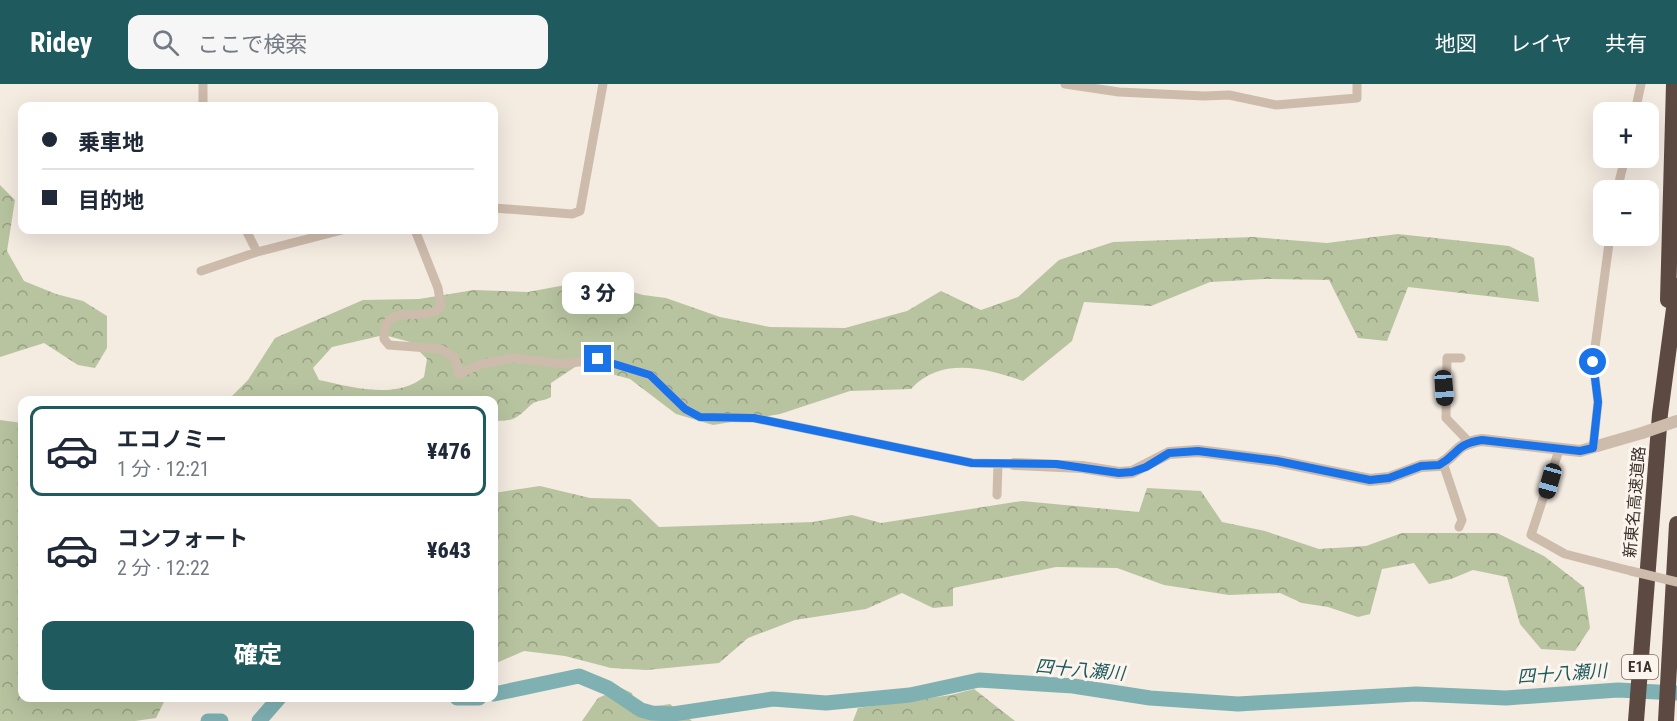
<!DOCTYPE html>
<html lang="ja">
<meta charset="utf-8">
<style>
:root{--surface:#fff;--page:#f6f6f7;--text:#1f2937;--muted:#747a83;--line:#e0e1e3;--accent:#1f5a5e}
body{margin:0;font-family:"Roboto Condensed","Noto Sans JP",sans-serif;background:var(--page);color:var(--text);height:100vh;display:flex;flex-direction:column;font-size:22px;white-space:nowrap}
*{box-sizing:border-box;margin:0}
p{font-size:20px;color:var(--muted)}
.icon{flex:none;width:33px;height:33px;fill:none;stroke:currentColor;stroke-width:2;stroke-linecap:round;stroke-linejoin:round}
.map{position:relative;flex:1;overflow:hidden}
.sheet{position:absolute;left:18px;top:312px;width:480px;height:306px;display:flex;flex-direction:column;background:var(--surface);border-radius:12px;box-shadow:0 6px 24px #0002}
.sheet>*{flex:none}
.top-card{position:absolute;left:18px;top:18px;width:480px;height:132px;border-radius:12px;box-shadow:0 6px 24px #0002;display:grid;align-content:center;height:132px;padding:0 24px;background:var(--surface)}
.buttons{position:absolute;left:1593px;top:18px;display:grid;gap:12px}
.buttons a{display:grid;place-items:center;width:66px;height:66px;border-radius:12px;background:var(--surface);box-shadow:0 6px 24px #0002;font-size:30px}
.end{position:absolute;width:27px;height:27px;margin:-14px;border:8px solid #1a73e8;background:#fff;box-shadow:0 0 0 3px #fff}
.from{border-radius:50%}
.bubble{position:absolute;height:42px;border-radius:12px;background:var(--surface);box-shadow:0 6px 24px #0002;font-size:20px;font-weight:800;line-height:42px;text-align:center}
.car{position:absolute;width:18px;height:36px;margin:-18px -9px;border-radius:8px;box-shadow:0 0 4px 2px #0007;background:linear-gradient(#222 24%,#8ab4d8 0 40%,#222 0 76%,#8ab4d8 0 86%,#222 0)}
.top-card b{display:flex;align-items:center;gap:21px;height:57px;font-size:22px}
.top-card b+b{border-top:2px solid var(--line)}
.top-card i{width:15px;height:15px;background:var(--text)}
ul{padding:10px 0 0;list-style:none}
li{display:flex;align-items:center;gap:18px;height:90px;margin:0 12px 9px;padding:0 12px;border:3px solid transparent;border-radius:12px}
li div{flex:1}
li b{display:block;font-size:22px}
li em{font-style:normal;font-weight:800}
li.on{border-color:var(--accent)}
li>.icon{width:54px;height:54px;stroke-width:1.5}
.action{display:flex;gap:12px;margin-top:auto;padding:12px 24px}
.action a{flex:1;height:69px;border-radius:12px;background:var(--accent);color:#fff;font-size:24px;font-weight:800;line-height:69px;text-align:center}
header{display:flex;align-items:center;gap:36px;box-sizing:border-box;height:84px;padding:0 30px;background:var(--accent);color:#fff}
header strong{font-size:28px}
nav{display:flex;gap:33px;margin-inline-start:auto;font-size:21px}
.search{width:420px;height:54px;background:var(--page);display:flex;align-items:center;gap:15px;box-sizing:border-box;padding:0 21px;border-radius:12px;color:var(--muted);font-size:22px}
.map>svg:first-child{display:block}
.forest{fill:url(#forest-crowns);fill-rule:evenodd}
.lines{fill:none;stroke-linecap:round;stroke-linejoin:round}
.river{stroke:#7fb0b2;stroke-width:15}
.minor{stroke:#cdbbac;stroke-width:9}
.tertiary{stroke:#cdbbac;stroke-width:12}
.motorway{stroke:#5c4a42;stroke-width:16}
.minor-bridge{stroke:#cdbbac;stroke-width:9}
.tertiary-bridge{stroke:#cdbbac;stroke-width:12}
.route{stroke:#1a73e8;stroke-width:8}
.labels{text-anchor:middle;stroke-width:6;stroke-linejoin:round;paint-order:stroke}
.shield{fill:#fbf5ee;stroke:#756b66;stroke-width:1.5}
.shield-label{font-size:15px;font-weight:bold;fill:#3b302b}
.street-label{font-size:16px;fill:#3b302b;stroke:#fbf5ee}
.water-label{font-size:18px;font-style:italic;fill:#1f5a5e;stroke:#fbf5ee}
</style>
<header>
<strong>Ridey</strong>
<div class="search"><svg class="icon" aria-label="search" viewBox="0 0 24 24"><circle cx="10" cy="10" r="6"/><path d="M15 15l6 6"/></svg>ここで検索</div>
<nav><a>地図</a><a>レイヤ</a><a>共有</a></nav>
</header>
<div class="map">
<svg width="1677" height="637" viewBox="0 0 1677 637">
<defs>
<pattern id="forest-crowns" width="20" height="18" patternUnits="userSpaceOnUse" patternTransform="scale(1.5)"><rect width="20" height="18" fill="#b8c4a0"/><path d="M2 6a3 3 0 1 1 6 0M12 15a3 3 0 1 1 6 0" fill="none" stroke="#97a083"/></pattern>
</defs>
<rect width="100%" height="100%" fill="#f4ebe1"/>
<path class="forest" d="M0,101L15,116L7,167L24,197L56,210L83,217L107,232V264L95,284L78,281L44,259L0,273Z
M1398,150L1509,162L1534,174L1539,218L1408,203L1387,257L1358,254L1329,196L1265,195L1210,198L1151,222L1084,218L1072,257L1023,297C986,284 941,272 911,305L850,307L780,330L713,341L676,330L630,295L578,281L551,299V313C545,317 537,316 532,320C516,334 517,337 494,337V316H228L248,296L275,254L363,216L419,215L474,206L528,208L592,196L643,211L666,214L720,233L770,243L845,244L907,227L941,207L981,226L1018,213L1059,176L1113,158L1253,153L1327,159ZM384,251L410,258L427,275L424,293C395,316 352,303 319,296L313,284L332,263Z
M0,336L22,339V614H166L156,634L135,637H0Z
M540,402L590,414L630,415L659,443L813,438L852,431L881,439L1022,417L1139,428L1147,404L1201,407L1222,438L1265,447L1319,465L1366,462L1402,449H1497L1544,472L1584,503L1590,544L1575,567L1541,565L1520,540L1507,493L1473,486L1451,495L1429,500L1414,479L1382,485L1370,530L1358,533L1328,523L1302,519L1280,509L1229,511L1164,501L1117,484L1056,483L953,504V522L933,524L902,509L866,525L795,536L748,554L719,579L646,586L611,584L565,572L524,567L494,580V409Z
M621,604L632,609L636,627L643,632L657,622L670,620L692,637H582L598,614Z
M974,605L1015,637H853L858,624L951,611Z"/>
<g class="lines">
<path class="river" d="M494,610L579,592L608,604L641,626L652,629L673,630L773,615L826,619L910,611L979,596L1073,602L1150,614L1238,620L1416,610L1506,614L1618,606L1677,609
M457,614H479
M208,637H221
M259,637L279,614"/>
<path class="minor" d="M203,0V22
M1065,0L1119,8L1204,12L1229,11L1276,21L1357,14V0
M1635,28L1641,0
M1617,106L1625,74
M494,124L572,130L580,127L603,0
M246,146L257,168L342,146
M415,146L438,204L441,223C422,241 383,215 384,255L389,261L441,265L455,274L459,290L481,280L513,274L565,280L598,275L650,291L685,325L700,333L754,334L972,379L1014,380
M201,187L257,168
M1461,274H1447L1446,334L1469,358
M1593,364L1598,318L1593,278L1610,152
M1559,366L1531,451L1565,470L1631,487
M1443,379L1462,436L1459,443
M997,411L998,380"/>
<path class="tertiary" d="M1014,380L1082,383L1119,389L1132,388L1169,369L1198,367L1277,377L1370,396L1389,394L1421,382L1439,381C1459,370 1454,360 1482,356L1580,367L1642,349"/>
<path class="motorway" d="M1668,216L1674,0
M1636,637L1660,330L1677,202
M1666,637L1677,440"/>
<path class="minor-bridge" d="M1631,487L1677,498"/>
<path class="tertiary-bridge" d="M1642,349L1677,337"/>
</g>
<g class="lines">
<path class="route" d="M598,275L650,291L685,325L700,333L754,334L972,379L1056,380L1119,389L1132,388L1146,383L1169,369L1198,367L1277,377L1370,396L1389,394L1421,382L1439,381C1459,370 1455,360 1482,356L1580,367L1593,364L1598,318L1593,278"/>
</g>
<g class="labels">
<rect class="shield" x="1622" y="571" width="36" height="24" rx="4.5"/>
<g class="shield-label">
<text x="1640" y="588">E1A</text>
</g>
<g class="street-label">
<text transform="translate(1634 418) rotate(-85)" y="6">新東名高速道路</text>
</g>
<g class="water-label">
<text transform="translate(1080 586) rotate(5)" y="6">四十八瀬川</text>
<text transform="translate(1562 590) rotate(-4)" y="6">四十八瀬川</text>
</g>
</g>
</svg>
<div class="buttons">
<a>+</a>
<a>−</a>
</div>
<i class="end from" style="left:1593px;top:278px"></i>
<i class="end" style="left:598px;top:275px"></i>
<div class="bubble" style="left:562px;top:188px;width:72px">3 分</div>
<i class="car" style="left:1444px;top:304px;rotate:176deg"></i>
<i class="car" style="left:1550px;top:397px;rotate:196deg"></i>
<div class="top-card">
<b><i class="from"></i>乗車地</b>
<b><i></i>目的地</b>
</div>
<section class="sheet">
<ul>
<li class="on"><svg class="icon" aria-label="car" viewBox="0 0 24 24"><path d="M5 17H2v-5l4-1 3-4h7l3 4 3 1v5h-3M9 17h6M6 11h13"/><circle cx="7" cy="17" r="2"/><circle cx="17" cy="17" r="2"/></svg><div><b>エコノミー</b><p>1 分 · 12:21</p></div><em>¥476</em></li>
<li><svg class="icon" aria-label="car" viewBox="0 0 24 24"><path d="M5 17H2v-5l4-1 3-4h7l3 4 3 1v5h-3M9 17h6M6 11h13"/><circle cx="7" cy="17" r="2"/><circle cx="17" cy="17" r="2"/></svg><div><b>コンフォート</b><p>2 分 · 12:22</p></div><em>¥643</em></li>
</ul>
<div class="action"><a>確定</a></div>
</section>
</div>
